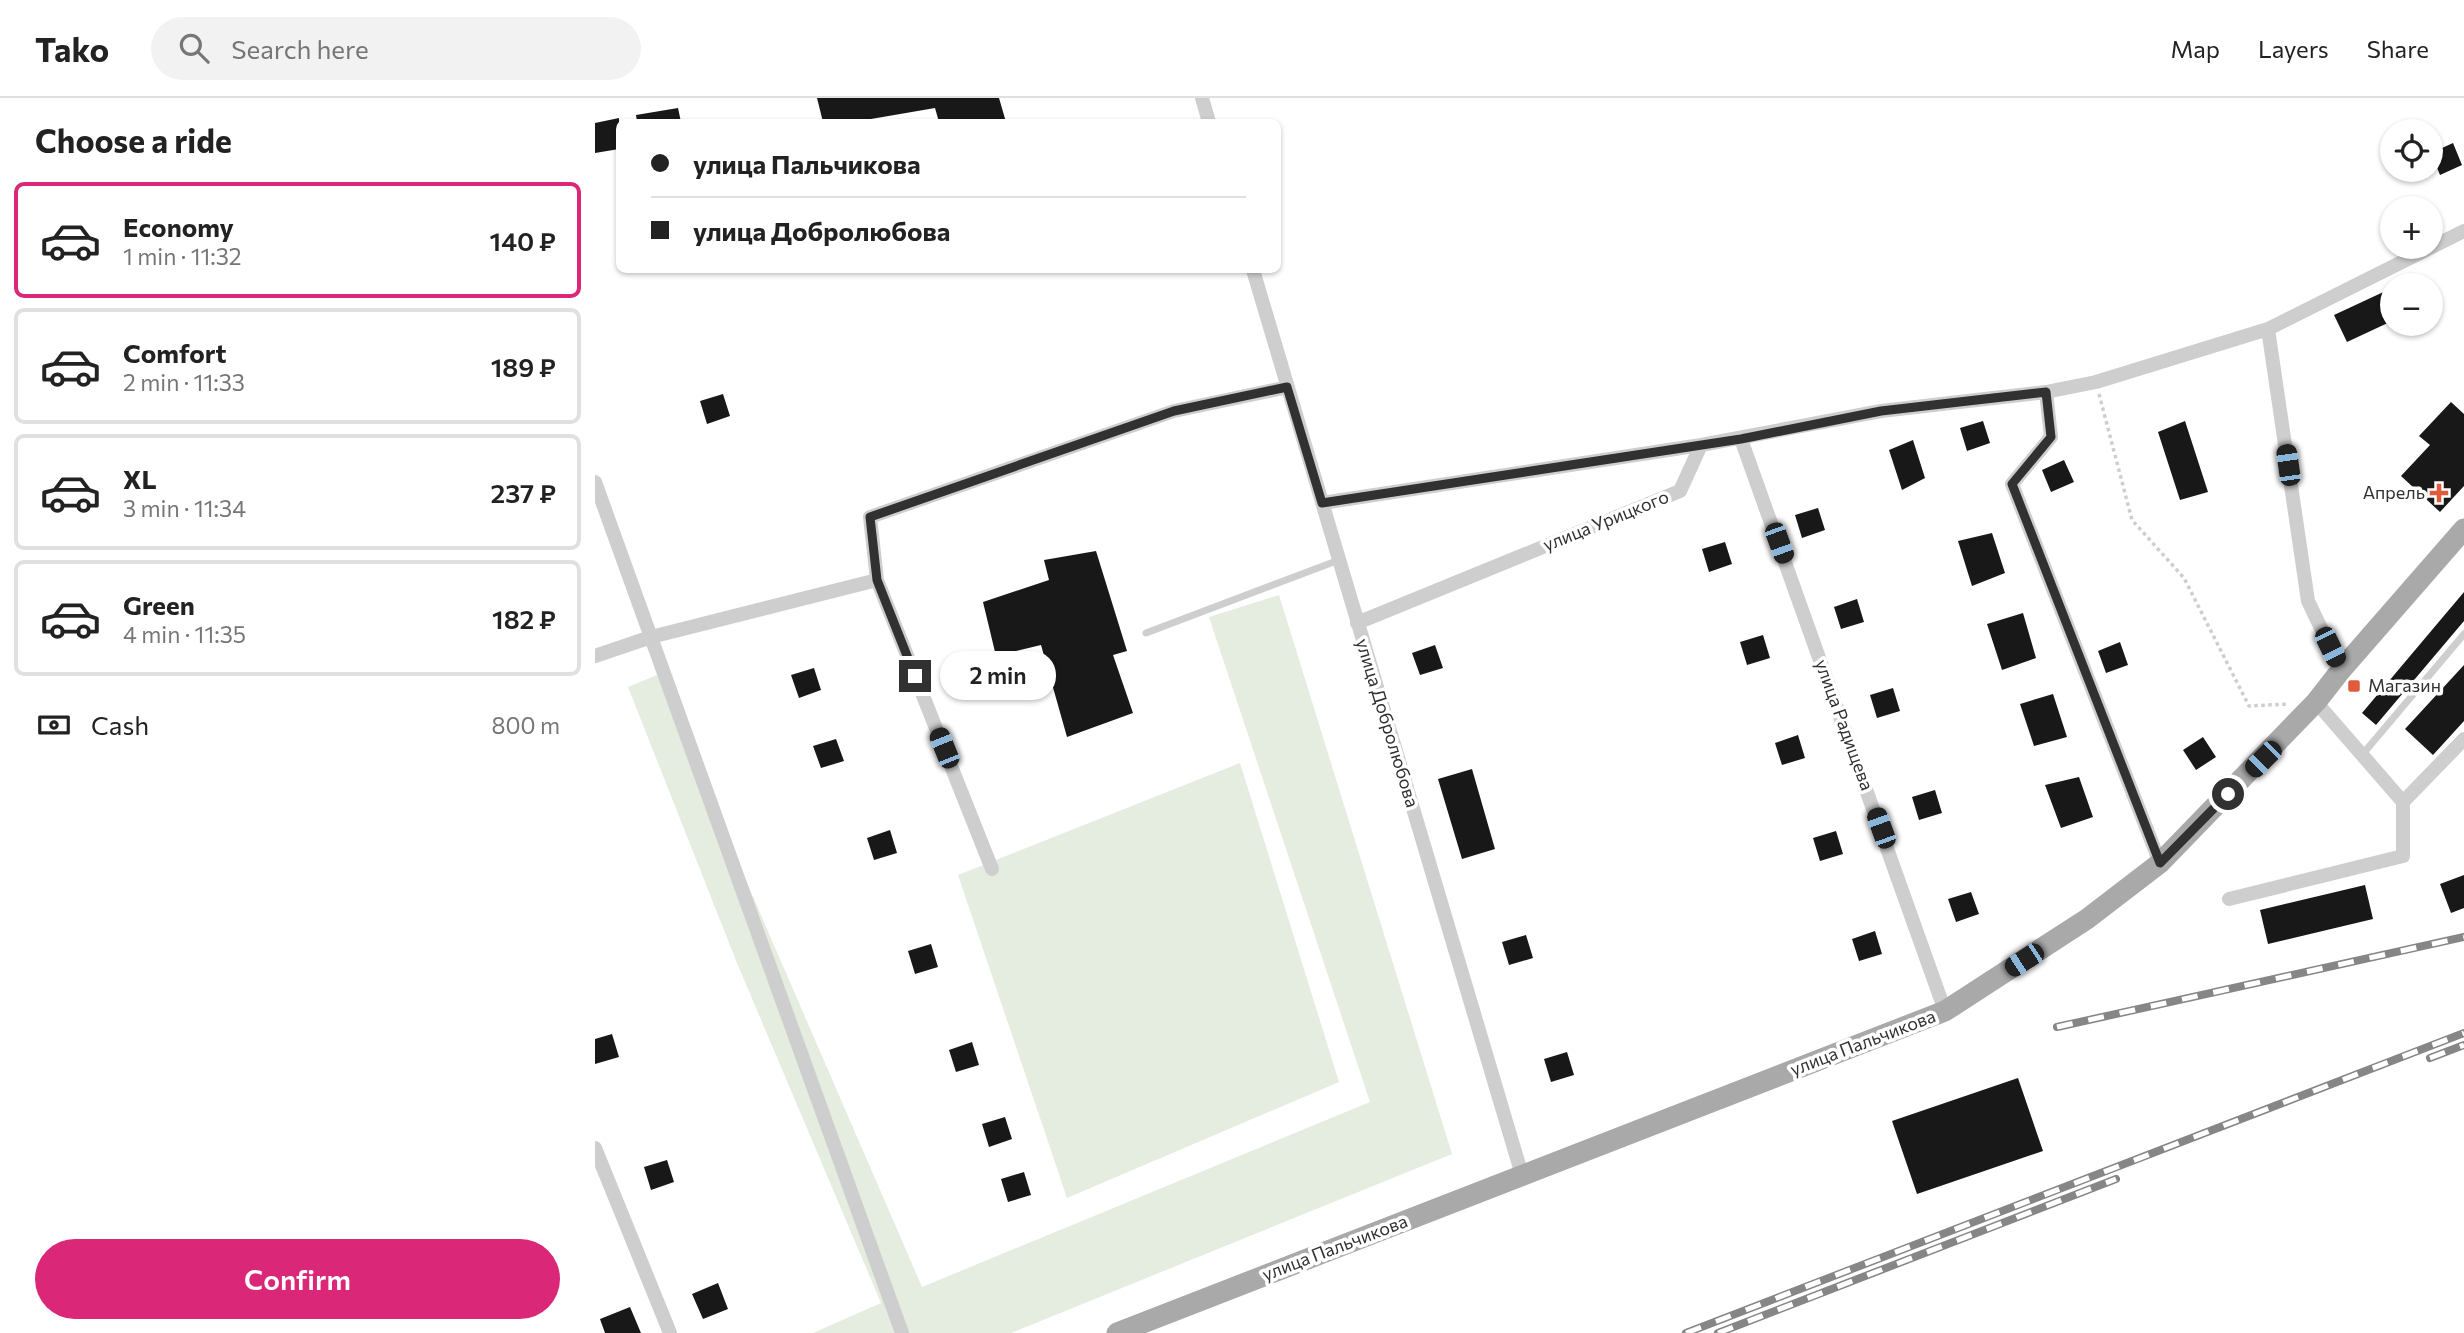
<!DOCTYPE html>
<meta charset="utf-8">
<style>
:root{--surface:#fff;--page:#f2f2f2;--text:#222;--muted:#767676;--line:#e0e0e0;--accent:#db2777}
body{margin:0;font-family:Commissioner,sans-serif;background:var(--page);color:var(--text);height:100vh;display:flex;flex-direction:column;font-size:26px;white-space:nowrap}
*{box-sizing:border-box;margin:0}
p{font-size:23px;color:var(--muted)}
.icon{flex:none;width:38px;height:38px;fill:none;stroke:currentColor;stroke-width:2;stroke-linecap:round;stroke-linejoin:round}
.map{position:relative;flex:1;overflow:hidden}
.sheet{display:flex;flex-direction:column;background:var(--surface);width:595px}
.sheet>*{flex:none}
.guide{position:absolute;left:21px;top:21px;width:665px;height:154px;border-radius:10px;box-shadow:0 2px 5px #0004;display:grid;align-content:center;height:154px;padding:0 35px;background:var(--surface)}
.tools{position:absolute;left:1785px;top:21px;display:grid;gap:14px}
.tools a{display:grid;place-items:center;width:63px;height:63px;border-radius:50%;background:var(--surface);box-shadow:0 2px 5px #0004;font-size:35px}
.end{position:absolute;width:32px;height:32px;margin:-16px;border:9px solid #313131;background:#fff;box-shadow:0 0 0 4px #fff}
.from{border-radius:50%}
.bubble{position:absolute;height:49px;border-radius:24px;background:var(--surface);box-shadow:0 2px 5px #0004;font-size:23px;font-weight:600;line-height:49px;text-align:center}
.car{position:absolute;width:21px;height:42px;margin:-21px -10px;border-radius:9px;box-shadow:0 0 5px 2px #0007;background:linear-gradient(#222 24%,#8ab4d8 0 40%,#222 0 76%,#8ab4d8 0 86%,#222 0)}
.guide b{display:flex;align-items:center;gap:24px;height:66px;font-size:26px}
.guide b+b{border-top:2px solid var(--line)}
.guide i{width:18px;height:18px;background:var(--text)}
ul{padding:0;list-style:none}
li{display:flex;align-items:center;gap:21px;height:116px;margin:0 14px 10px;padding:0 21px;border:4px solid var(--line);border-radius:10px}
li div{flex:1}
li b{display:block;font-size:26px}
li em{font-style:normal;font-weight:600}
li.active{border-color:var(--accent)}
li>.icon{width:63px;height:63px;stroke-width:1.5}
h2{padding:0 35px;font-size:32px;line-height:84px}
.pay{display:flex;align-items:center;gap:18px;height:77px;padding:0 35px;font-size:26px}
.pay p{margin-inline-start:auto}
.primary-button{display:flex;gap:14px;margin-top:auto;padding:14px 35px}
.primary-button a{flex:1;height:80px;border-radius:42px;background:var(--accent);color:#fff;font-size:28px;font-weight:600;line-height:80px;text-align:center}
header{display:flex;align-items:center;gap:42px;box-sizing:border-box;height:98px;padding:0 35px;background:var(--surface);border-bottom:2px solid var(--line)}
header strong{font-size:33px}
nav{display:flex;gap:38px;margin-inline-start:auto;font-size:24px}
.search{width:490px;height:63px;background:var(--page);display:flex;align-items:center;gap:18px;box-sizing:border-box;padding:0 24px;border-radius:38px;color:var(--muted);font-size:26px}
main{display:flex;flex:1;min-height:0}
.map>svg:first-child{display:block}
.green{fill:#e4ede0}
.building{fill:#181818}
.lines{fill:none;stroke-linecap:round;stroke-linejoin:round}
.path{stroke:#cecece;stroke-width:3.5;stroke-dasharray:3.5 3.5;stroke-linecap:butt}
.service{stroke:#cecece;stroke-width:7}
.minor{stroke:#cecece;stroke-width:14}
.primary{stroke:#a9a9a9;stroke-width:21}
.rail-casing{stroke:#868686;stroke-width:8}
.rail{stroke:#fff;stroke-width:5;stroke-dasharray:16;stroke-linecap:butt}
.route{stroke:#313131;stroke-width:9}
.poi-dot{fill:#df5b3c;stroke:#fff;stroke-width:2.5}
.labels{text-anchor:middle;stroke-width:7;stroke-linejoin:round;paint-order:stroke}
.poi-label{font-size:18px;fill:#313131;stroke:#fff;text-anchor:end}
.street-label{font-size:18px;fill:#313131;stroke:#fff}
</style>
<header>
<strong>Tako</strong>
<div class="search"><svg class="icon" aria-label="search" viewBox="0 0 24 24"><circle cx="10" cy="10" r="6"/><path d="M15 15l6 6"/></svg>Search here</div>
<nav><a>Map</a><a>Layers</a><a>Share</a></nav>
</header>
<main>
<section class="sheet">
<h2>Choose a ride</h2>
<ul>
<li class="active"><svg class="icon" aria-label="car" viewBox="0 0 24 24"><path d="M5 17H2v-5l4-1 3-4h7l3 4 3 1v5h-3M9 17h6M6 11h13"/><circle cx="7" cy="17" r="2"/><circle cx="17" cy="17" r="2"/></svg><div><b>Economy</b><p>1 min · 11:32</p></div><em>140 ₽</em></li>
<li><svg class="icon" aria-label="car" viewBox="0 0 24 24"><path d="M5 17H2v-5l4-1 3-4h7l3 4 3 1v5h-3M9 17h6M6 11h13"/><circle cx="7" cy="17" r="2"/><circle cx="17" cy="17" r="2"/></svg><div><b>Comfort</b><p>2 min · 11:33</p></div><em>189 ₽</em></li>
<li><svg class="icon" aria-label="car" viewBox="0 0 24 24"><path d="M5 17H2v-5l4-1 3-4h7l3 4 3 1v5h-3M9 17h6M6 11h13"/><circle cx="7" cy="17" r="2"/><circle cx="17" cy="17" r="2"/></svg><div><b>XL</b><p>3 min · 11:34</p></div><em>237 ₽</em></li>
<li><svg class="icon" aria-label="car" viewBox="0 0 24 24"><path d="M5 17H2v-5l4-1 3-4h7l3 4 3 1v5h-3M9 17h6M6 11h13"/><circle cx="7" cy="17" r="2"/><circle cx="17" cy="17" r="2"/></svg><div><b>Green</b><p>4 min · 11:35</p></div><em>182 ₽</em></li>
</ul>
<div class="pay"><svg class="icon" aria-label="cash" viewBox="0 0 24 24"><path d="M3 7h18v10H3z"/><circle cx="12" cy="12" r="2"/></svg>Cash<p>800 m</p></div>
<div class="primary-button"><a>Confirm</a></div>
</section>
<div class="map">
<svg width="1869" height="1235" viewBox="0 0 1869 1235">
<rect width="100%" height="100%" fill="#fff"/>
<path class="green" d="M684,497L857,1056L416,1235H218L286,1205L142,865L33,589L62,577L327,1189L775,1004L614,519Z
M645,665L744,984L472,1100L363,777Z"/>
<path class="building" d="M222,0H404L411,24H344L340,10L276,21L277,24H228Z
M83,10L86,24H42L41,17Z
M24,20V51L0,55V25Z
M1858,45L1867,67L1845,77L1836,55Z
M1797,190V223L1752,244L1739,217Z
M128,296L135,318L112,326L105,303Z
M1856,304L1869,316V388L1845,414L1806,378L1835,347L1824,338Z
M1388,323L1395,345L1372,353L1365,330Z
M1590,323L1613,394L1585,402L1563,334Z
M1318,342L1330,380L1307,392L1294,352Z
M1469,362L1479,384L1456,394L1447,372Z
M1223,410L1230,432L1207,440L1200,417Z
M1397,435L1410,475L1377,488L1363,443Z
M1130,444L1137,466L1114,474L1107,451Z
M501,453L532,553L518,557L538,615L472,639L446,547L401,558L388,504L454,482L449,462Z
M1869,494V523L1781,627L1767,615Z
M1262,501L1269,524L1246,531L1239,509Z
M1428,515L1441,560L1407,572L1392,526Z
M1168,537L1175,560L1152,567L1145,544Z
M1525,544L1533,567L1511,575L1503,553Z
M840,547L848,570L825,577L817,555Z
M1869,567V623L1838,657L1810,631Z
M219,570L226,592L204,600L196,577Z
M1298,590L1305,613L1282,620L1275,597Z
M1458,596L1472,639L1439,648L1425,606Z
M1203,637L1210,660L1187,667L1180,645Z
M1608,639L1621,659L1601,672L1588,652Z
M241,641L249,663L226,670L218,648Z
M877,671L900,751L867,761L843,681Z
M1484,679L1498,719L1466,730L1450,687Z
M1340,692L1347,715L1324,722L1317,699Z
M295,732L302,755L279,762L272,740Z
M1241,733L1248,756L1225,763L1218,740Z
M1869,777V810L1856,815L1845,786Z
M1770,787L1778,821L1673,846L1665,812Z
M1376,794L1384,816L1361,824L1353,801Z
M1280,833L1287,856L1264,863L1257,841Z
M931,837L938,860L914,867L907,844Z
M336,846L343,869L320,876L313,853Z
M17,936L24,959L0,966V941Z
M377,944L384,967L361,974L354,952Z
M972,954L979,977L956,984L949,961Z
M1423,980L1448,1053L1322,1096L1297,1023Z
M410,1019L417,1041L394,1049L387,1026Z
M72,1062L79,1084L56,1092L49,1069Z
M429,1074L436,1097L413,1104L406,1081Z
M123,1185L133,1211L108,1221L97,1196Z
M35,1209L46,1235H10L5,1221Z"/>
<g class="lines">
<path class="path" d="M1504,296L1537,422L1589,480L1654,608L1694,606"/>
<path class="service" d="M551,535L744,462
M1767,657L1869,536"/>
<path class="minor" d="M607,0L614,24
M658,172L927,1077
M1673,231L1713,503L1746,572
M1451,294L1456,339L1417,386L1565,765
M1146,341L1350,913
M0,384L307,1235
M727,405L1106,347
M282,482L397,771
M762,525L1085,393L1106,347L1286,313L1451,294L1501,284L1673,231L1869,133
M0,558L56,539L282,482L275,419L579,313L693,289
M1721,604L1808,704
M1634,801L1808,758V704L1869,641
M0,1050L75,1235"/>
<path class="primary" d="M522,1235L1350,913L1492,821L1565,765L1721,604L1746,572L1869,431"/>
<g class="rail-casing">
<path id="rail" d="M1462,929L1869,839
M1835,960L1869,947
M1091,1235L1869,935
M1123,1235L1521,1081"/>
</g>
<use href="#rail" class="rail"/>
</g>
<g class="lines">
<path class="route" d="M320,578L282,482L275,419L579,313L692,289L727,405L1146,341L1286,313L1451,294L1456,339L1417,386L1565,765L1633,696"/>
</g>
<g class="poi-dot">
<path d="M1840.5 384.5h7v7h7v7h-7v7h-7v-7h-7v-7h7z"/>
<rect x="1752" y="581" width="14" height="14" rx="3.5"/>
</g>
<g class="labels">
<g class="poi-label">
<text x="1830" y="401">Апрель</text>
<text x="1773" y="594" text-anchor="start">Магазин</text>
</g>
<g class="street-label">
<text transform="translate(1011 423) rotate(-22)" y="6">улица Урицкого</text>
<text transform="translate(792 625) rotate(73)" y="6">улица Добролюбова</text>
<text transform="translate(1249 627) rotate(70)" y="6">улица Радищева</text>
<text transform="translate(1268 945) rotate(-21)" y="6">улица Пальчикова</text>
<text transform="translate(740 1150) rotate(-21)" y="6">улица Пальчикова</text>
</g>
</g>
</svg>
<div class="tools">
<a><svg class="icon" aria-label="locate" viewBox="0 0 24 24"><circle cx="12" cy="12" r="6"/><path d="M12 2v4M12 18v4M2 12h4M18 12h4"/></svg></a>
<a>+</a>
<a>−</a>
</div>
<i class="end from" style="left:1633px;top:696px"></i>
<i class="end" style="left:320px;top:578px"></i>
<div class="bubble" style="left:345px;top:553px;width:116px">2 min</div>
<i class="car" style="left:1693px;top:367px;rotate:352deg"></i>
<i class="car" style="left:1184px;top:445px;rotate:160deg"></i>
<i class="car" style="left:1735px;top:549px;rotate:154deg"></i>
<i class="car" style="left:349px;top:650px;rotate:338deg"></i>
<i class="car" style="left:1668px;top:661px;rotate:225deg"></i>
<i class="car" style="left:1286px;top:730px;rotate:340deg"></i>
<i class="car" style="left:1429px;top:862px;rotate:237deg"></i>
<div class="guide">
<b><i class="from"></i>улица Пальчикова</b>
<b><i></i>улица Добролюбова</b>
</div>
</div>
</main>
